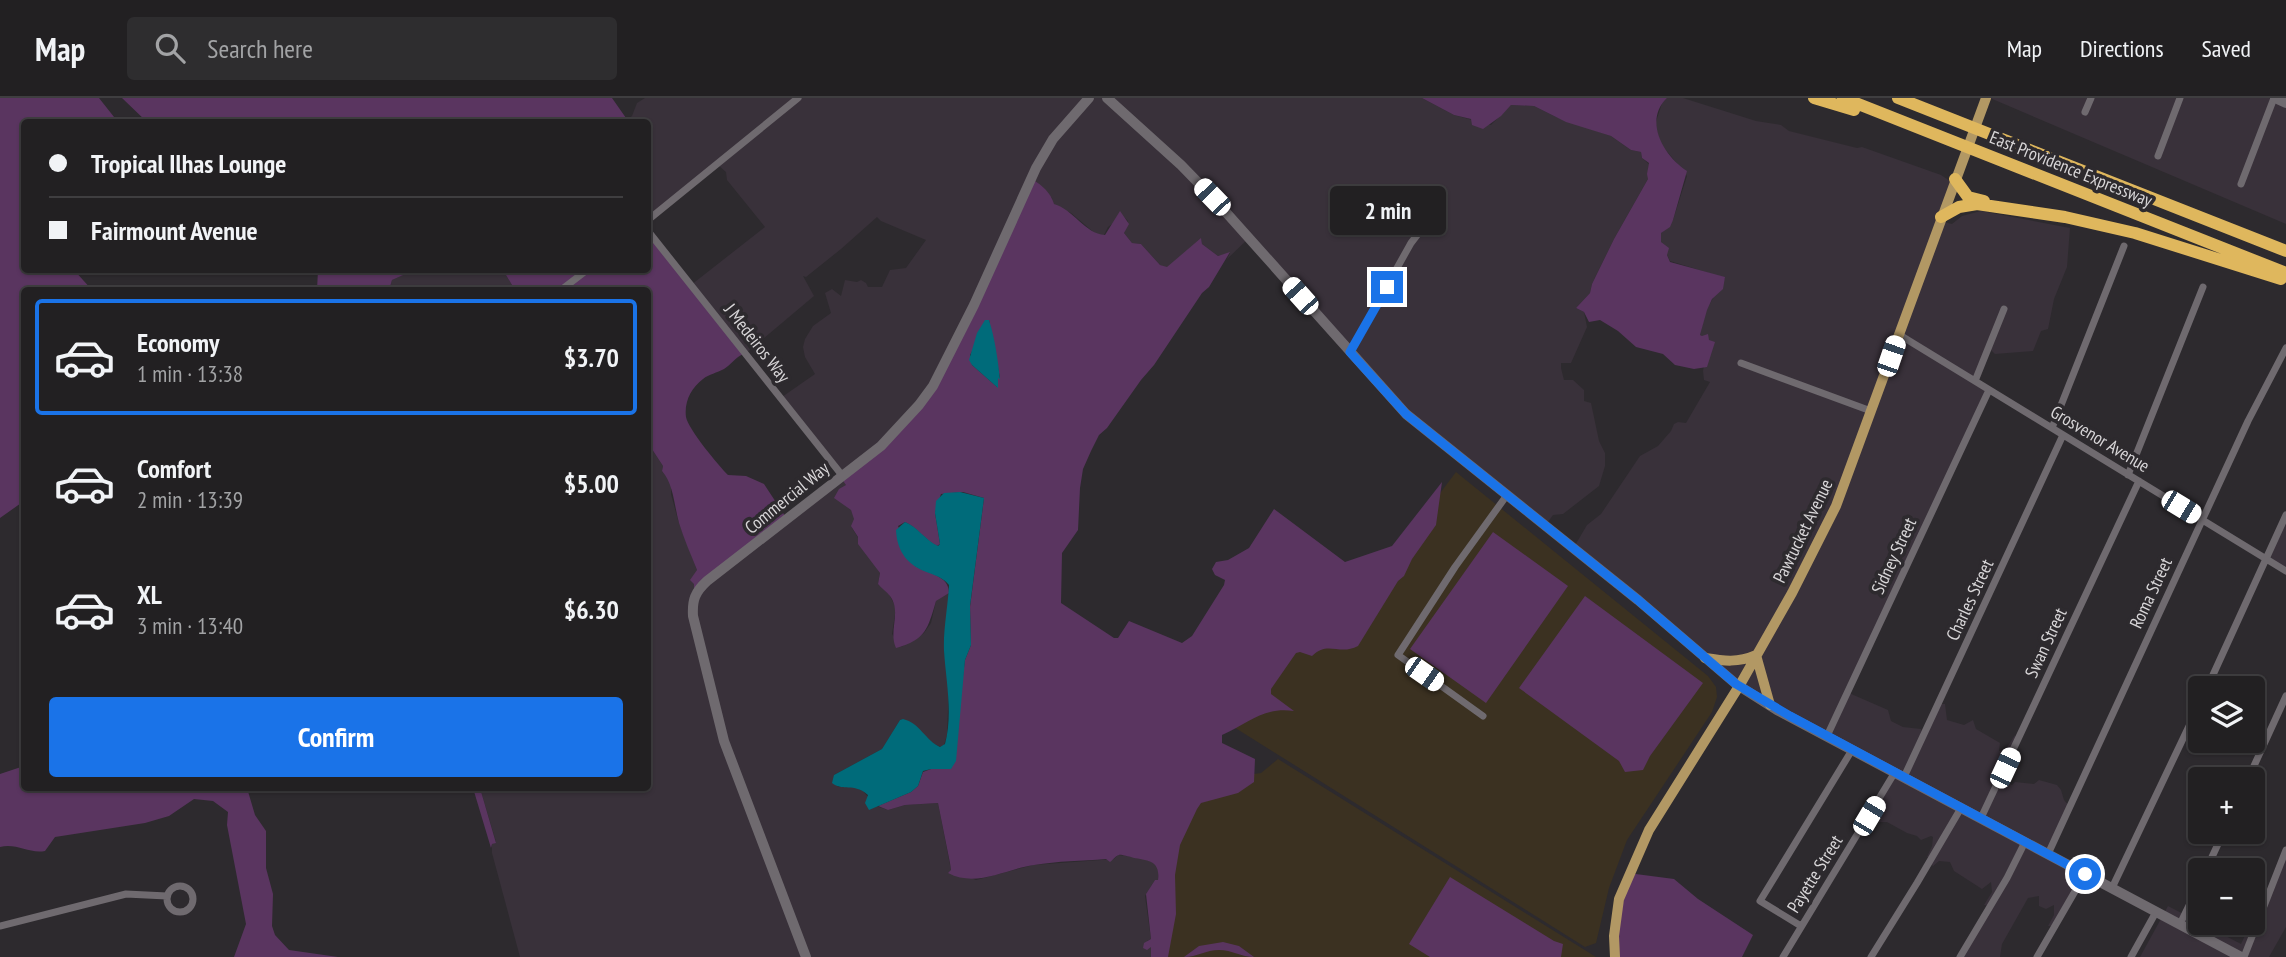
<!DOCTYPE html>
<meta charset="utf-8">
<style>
:root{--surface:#222022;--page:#2e2d2f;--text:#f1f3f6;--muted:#a2a3a5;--line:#3f3e40;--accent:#1a73e8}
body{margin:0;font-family:"PT Sans Narrow",sans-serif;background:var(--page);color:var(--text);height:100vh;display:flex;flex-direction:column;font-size:26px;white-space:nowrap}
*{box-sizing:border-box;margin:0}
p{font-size:23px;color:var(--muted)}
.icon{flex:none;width:38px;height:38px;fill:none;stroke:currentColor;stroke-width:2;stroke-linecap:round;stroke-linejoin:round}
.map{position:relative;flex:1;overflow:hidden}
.sheet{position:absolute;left:21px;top:189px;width:630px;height:504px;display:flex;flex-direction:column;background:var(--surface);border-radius:7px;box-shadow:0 2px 5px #0004,0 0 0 2px var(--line)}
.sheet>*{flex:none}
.top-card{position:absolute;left:21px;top:21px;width:630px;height:154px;border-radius:7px;box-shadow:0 2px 5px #0004,0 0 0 2px var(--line);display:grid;align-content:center;height:154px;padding:0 28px;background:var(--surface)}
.buttons{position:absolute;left:2188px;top:578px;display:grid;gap:14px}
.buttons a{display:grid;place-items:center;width:77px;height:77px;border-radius:7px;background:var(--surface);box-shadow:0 2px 5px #0004,0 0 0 2px var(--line);font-size:35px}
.end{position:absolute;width:32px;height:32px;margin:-16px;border:9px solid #1a73e8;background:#fff;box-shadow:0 0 0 4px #fff}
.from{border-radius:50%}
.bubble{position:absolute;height:49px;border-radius:7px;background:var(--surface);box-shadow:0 2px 5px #0004,0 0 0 2px var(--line);font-size:23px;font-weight:700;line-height:49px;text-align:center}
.car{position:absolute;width:21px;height:42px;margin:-21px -10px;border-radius:9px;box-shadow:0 0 5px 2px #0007;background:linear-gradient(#fff 24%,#345 0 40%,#fff 0 76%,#345 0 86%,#fff 0)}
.top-card b{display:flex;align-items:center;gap:24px;height:66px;font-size:26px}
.top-card b+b{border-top:2px solid var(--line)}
.top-card i{width:18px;height:18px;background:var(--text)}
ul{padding:12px 0 0;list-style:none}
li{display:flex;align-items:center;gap:21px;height:116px;margin:0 14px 10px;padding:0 14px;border:4px solid transparent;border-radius:7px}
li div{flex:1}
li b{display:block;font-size:26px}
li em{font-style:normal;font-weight:700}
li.selected{border-color:var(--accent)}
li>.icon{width:63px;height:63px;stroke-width:1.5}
.action{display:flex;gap:14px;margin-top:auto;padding:14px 28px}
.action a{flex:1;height:80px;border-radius:7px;background:var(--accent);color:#fff;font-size:28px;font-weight:700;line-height:80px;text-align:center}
header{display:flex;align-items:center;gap:42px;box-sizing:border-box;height:98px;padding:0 35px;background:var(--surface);border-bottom:2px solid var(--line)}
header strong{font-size:33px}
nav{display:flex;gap:38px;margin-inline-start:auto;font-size:24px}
.search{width:490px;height:63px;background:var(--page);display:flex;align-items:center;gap:18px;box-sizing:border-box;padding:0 24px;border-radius:7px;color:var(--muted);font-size:26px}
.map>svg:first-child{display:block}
.built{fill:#39313a}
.education{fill:#3b3121}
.green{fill:#5a3560;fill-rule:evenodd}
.water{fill:#006b7a}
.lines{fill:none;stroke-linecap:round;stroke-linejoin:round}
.street{stroke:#6f6a6f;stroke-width:7}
.secondary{stroke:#6f6a6f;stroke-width:10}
.primary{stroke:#b29864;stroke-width:10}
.highway{stroke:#dfb75d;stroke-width:12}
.route{stroke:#1a73e8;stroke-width:9}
.labels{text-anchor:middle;stroke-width:7;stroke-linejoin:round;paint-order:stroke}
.street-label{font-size:18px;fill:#d8d6d8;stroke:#2d2a2e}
</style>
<header>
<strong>Map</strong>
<div class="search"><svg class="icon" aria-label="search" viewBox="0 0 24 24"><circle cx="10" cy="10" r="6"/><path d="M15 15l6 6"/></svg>Search here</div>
<nav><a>Map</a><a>Directions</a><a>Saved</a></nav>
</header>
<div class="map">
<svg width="2286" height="859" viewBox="0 0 2286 859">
<rect width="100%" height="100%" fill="#2d2a2e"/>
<path class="built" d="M645,0H1422L1454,17L1491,27L1511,7L1534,8L1556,19L1611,38L1631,52L1641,54L1642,60L1649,66L1648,81L1614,141L1592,186L1590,195L1576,210L1584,214L1587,229L1571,265H1561V270L1564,282H1573L1584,292V303L1591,305L1599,343L1605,355V368L1599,388L1563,416L1553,417L1545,428L1381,290L1249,140L1227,161L1230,155L1218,158L1202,146L1201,141L1167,170L1160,167L1141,146L1132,145L1124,135L1128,123L1123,118L1108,129L1104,137H1097L1071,115L1053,106L1052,100L1045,93L934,287L846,387L839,402L851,412L855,421L852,430L880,475L878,486L889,496L896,510L892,536L901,549L924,535L931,525L936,503L945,495H949L944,551L949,586L947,637L944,647L941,649L934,646L903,621L900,622L882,651L834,677L838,689L851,688L863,693L876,708L888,712L905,707L938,705L951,772L976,782L1033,767L1114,761L1118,757L1142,760L1152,764L1157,768L1159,775L1158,782H1155L1145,798L1151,841L1147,843L1151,848V859H520L492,755V746L496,744L480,690H648V345L663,368L662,373L671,385V396L678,422L697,472L694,495L839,377L782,299L815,276L805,259L803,249L805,241L813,228L831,215L825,195L832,191L841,198L845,182L857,184L861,182L866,185L868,189H882L890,172L906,170L926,142L881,123L877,119L841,151L806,179L803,178L814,198L745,256L691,187L765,129L727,82L726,74L718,67L648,120V24H623L632,18L637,5Z
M1667,0H1683L1756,23L1781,27L1789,33L1857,50L1862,49L1941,77L1953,85L1940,123L1952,126L1962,118L1981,113L2070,130L2067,169L2054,201L2048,231L2041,233L2033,253L1995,256L1990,251L1977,281L1991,291L1849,595L1888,612L1891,623L1903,629L1921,631L1923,636L1939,606H1945L1947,622L1964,627L1973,622L1976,631L2000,645L1999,653L2006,651L2015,637L2018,643L2008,666L2013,667L2009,677L2010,686L2012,687L2015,684L2034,686L2039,682L2057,687L2061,692L2064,702L2070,709L2050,755L2086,774L2055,828H2048L2054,817V807L2046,811L2039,808V798L2028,800L2002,846L2000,859H1961L1991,808L1984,807L1992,794L1991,784L1982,791L1954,773L1950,764L1939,763L1933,768L1930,765L1932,760L1927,759L1932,748L1933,739L1931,738L1921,742L1917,738L1907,735L1887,724H1874L1870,729L1866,724L1894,677L1743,595L1574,449L1587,427L1601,416L1640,358L1658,348L1671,333L1674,326L1678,324L1686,325L1710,284L1704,282L1703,273L1709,242L1700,237L1706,212L1725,180L1670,163L1661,144V135L1673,122L1687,78L1661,46L1655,27L1662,5Z
M1990,0H2286V126Z
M412,172H503L515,192H389L392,182Z
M2286,419V470L2268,459Z
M2286,751V829L2269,859H2140L2168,808L2241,846Z"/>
<path class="education" d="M1456,374L1708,578L1716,589L1717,599L1712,614L1627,742L1609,790L1596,845L1585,849L1229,626L1276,556L1338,531Z
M1278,661L1294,671L1596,859H1162L1179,696L1240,678L1261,675Z"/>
<path class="green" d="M0,0H99L118,24H24V172H74L92,192H24V403L0,420Z
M122,0H612L626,20L623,24H147Z
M1422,0H1667C1643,23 1664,58 1687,73L1673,122L1670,129L1661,135V144L1669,150L1667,157L1670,164L1725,179L1723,191L1712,201L1707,212L1700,237L1702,238L1708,236L1709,242L1715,244L1707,269L1694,271L1675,267L1663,256L1636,249L1618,233L1600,222L1589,224L1584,214L1576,210L1590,195L1592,186L1614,141L1648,81L1647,76L1649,65L1642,60L1641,54L1631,52L1611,38L1566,24L1534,8L1511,7L1501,18L1483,31L1472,27L1471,21L1454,17Z
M1033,82C1042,87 1051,95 1054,106C1073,111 1085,136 1105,137L1120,113L1129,126L1124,135L1132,145L1141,146L1160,167L1167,169L1201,140L1202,146L1218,158L1230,154L1209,189L1202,195L1154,267L1141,282L1107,330L1099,337L1091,353L1083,371L1080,390L1078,432L1062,455L1061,505L1114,540H1118L1129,523L1182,545L1192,538L1224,487L1225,482L1215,477L1212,471L1216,464L1228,462L1249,450L1274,411L1345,464L1392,448L1442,384L1436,427L1412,461L1404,478L1398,483L1358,548C1339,558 1328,542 1312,558L1300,554L1296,555L1271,591V596L1294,613C1261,609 1250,625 1222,637V645L1255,661L1254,684L1238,695L1201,705L1197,711L1180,747L1175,777L1176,816L1168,859H1151V849L1147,852L1143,850L1144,845L1151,841L1146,796L1155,782H1158C1161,760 1144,763 1131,759C1129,759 1120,756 1119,757C1115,758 1113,762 1110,764L1106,761C1082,763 1058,763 1034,767C1005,771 977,790 948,775L951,772L950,765L938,705L905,707L888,712L878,708L911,694L918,688L923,674L931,671H951L965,562L971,547L970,509L984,400L963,394L941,396L935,415L940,446L937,448C925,442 917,429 905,424L898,428L915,468C928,476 949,477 949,495L936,503C928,530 926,542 896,550C888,533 902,514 890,498C887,494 881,490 878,486L880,475L858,446V439L851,428L854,421L851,412L834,400L839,391L846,387L839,377L850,371L918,310ZM989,222L1000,280L998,279L997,289L972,267L970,257Z
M648,134L745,255C734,260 731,267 724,271C717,275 709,276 703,281C691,290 684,304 686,319C688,331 719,368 728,377L746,378L764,386L787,421L694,496V486L690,482L697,472C691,457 684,441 679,425C674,407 674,387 662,373L663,368L648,345V192H515L503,172H648Z
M318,172H412V173L392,182L389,192H317Z
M1493,434L1568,488L1486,605L1410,551Z
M1585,498L1703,585L1650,658L1643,672L1625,674L1619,663L1519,590Z
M24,668V690H247L255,717L266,733V770L273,796L272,828L275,837L289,852L338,859H234L246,826L227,727L228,714L213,703L194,701L169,718L145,725L55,739L45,753C29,756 17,745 0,749V676Z
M473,690H480L496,745L492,746L491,750Z
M1628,775L1674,781L1698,801L1753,837L1742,859H1614Z
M1450,779L1554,843L1563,846L1561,859H1430L1409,846Z
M1223,844L1239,848L1254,859C1241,859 1232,852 1219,852C1206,852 1197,859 1184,859L1199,848Z"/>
<path class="water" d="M985,222H989C995,241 998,262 1000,282L998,280V290L972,267L969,262L977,235Z
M960,394L984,400L970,508L971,547L965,562L956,663L951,671H931L923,673L918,688L911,694L869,712L865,705L868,697C853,684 843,694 832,685L834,677L882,651L900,622L903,621C920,625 925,642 940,649L945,646C953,616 946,583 944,553C943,532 948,508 949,487C943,480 937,478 929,475C908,468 897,454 896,432L905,424C918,429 925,442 938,448L940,446L935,415L936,403L944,395Z"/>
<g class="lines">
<path class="street" d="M2085,14L2091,0
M2158,58L2180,0
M2241,86L2274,0
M648,122L798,0
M648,133L841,376
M561,192L587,172
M1898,236L2286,473
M1350,254L1411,145L1424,128
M1741,265L1871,313
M1975,283L2004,211
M2052,330L2124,148
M2128,377L2203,189
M2207,590L2286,417
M1483,618L1398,557L1455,469L1507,397
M1827,638L1989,292
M1904,679L2063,337
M2248,681L2286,598
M1981,720L2139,383
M2048,756L2248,323L2286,250
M2206,772L2224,733
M167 801a13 13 0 1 1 26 0a13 13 0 1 1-26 0Z
M2112,790L2200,605
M2180,826L2200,785
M0,828L126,796L167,798
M1801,828L1760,803L1852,652
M1783,859L1895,674
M1871,859L1917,785L1961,710
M1960,859L2007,780L2025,744
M2037,859L2085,776
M2131,859L2156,814
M2244,859L2286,752"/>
<path class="secondary" d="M1107,0L1181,67L1215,102L1406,316L1638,502L1736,586L1777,612L2241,859
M2275,0L2286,5
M806,859L724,643L693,518C692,502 695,494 707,483L881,348L919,307L933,288L974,207L1036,70L1053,41L1089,0"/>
<path class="primary" d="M1705,560C1724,563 1738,565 1756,557L1770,607
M1615,859L1614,838L1619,801L1649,732L1741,585L1792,495L1836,408L1986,0"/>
<path class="highway" d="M1814,0L1854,12
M1843,0L2286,175
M1898,0L2286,153
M1955,81L1968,99L1984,103
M1941,119L1959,109L1977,106L2065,119L2135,135L2281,181"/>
</g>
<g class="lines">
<path class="route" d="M1387,189L1350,254L1406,316L1638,502L1736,586L1790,618L2085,776"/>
</g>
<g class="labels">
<g class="street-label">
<text transform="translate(2071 71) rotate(22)" y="6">East Providence Expressway</text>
<text transform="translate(757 245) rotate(52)" y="6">J Medeiros Way</text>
<text transform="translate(2100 341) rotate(31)" y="6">Grosvenor Avenue</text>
<text transform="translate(787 400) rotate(-39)" y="6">Commercial Way</text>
<text transform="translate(1803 433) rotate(-64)" y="6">Pawtucket Avenue</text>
<text transform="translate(1894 458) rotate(-65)" y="6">Sidney Street</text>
<text transform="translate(2151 495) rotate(-65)" y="6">Roma Street</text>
<text transform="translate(1970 502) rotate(-65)" y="6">Charles Street</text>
<text transform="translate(2046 545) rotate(-65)" y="6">Swan Street</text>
<text transform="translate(1815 776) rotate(-58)" y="6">Payette Street</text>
</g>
</g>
</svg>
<div class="buttons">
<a><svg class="icon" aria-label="layers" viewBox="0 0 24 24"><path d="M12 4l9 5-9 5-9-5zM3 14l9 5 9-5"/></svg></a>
<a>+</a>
<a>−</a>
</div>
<i class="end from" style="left:2085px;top:776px"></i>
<i class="end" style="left:1387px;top:189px"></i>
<div class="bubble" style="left:1330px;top:88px;width:116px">2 min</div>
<i class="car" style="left:1212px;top:99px;rotate:316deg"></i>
<i class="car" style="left:1300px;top:198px;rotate:318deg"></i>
<i class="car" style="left:1891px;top:258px;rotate:19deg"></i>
<i class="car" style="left:2181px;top:409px;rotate:121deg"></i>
<i class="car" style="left:1424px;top:576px;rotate:125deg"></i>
<i class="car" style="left:2005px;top:670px;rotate:25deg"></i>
<i class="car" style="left:1869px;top:718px;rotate:31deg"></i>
<div class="top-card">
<b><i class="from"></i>Tropical Ilhas Lounge</b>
<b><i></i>Fairmount Avenue</b>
</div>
<section class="sheet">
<ul>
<li class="selected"><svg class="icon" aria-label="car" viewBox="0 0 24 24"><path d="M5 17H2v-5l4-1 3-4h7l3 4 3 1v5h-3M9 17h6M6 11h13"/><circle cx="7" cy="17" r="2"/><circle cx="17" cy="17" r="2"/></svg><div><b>Economy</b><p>1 min · 13:38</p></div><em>$3.70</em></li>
<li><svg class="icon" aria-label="car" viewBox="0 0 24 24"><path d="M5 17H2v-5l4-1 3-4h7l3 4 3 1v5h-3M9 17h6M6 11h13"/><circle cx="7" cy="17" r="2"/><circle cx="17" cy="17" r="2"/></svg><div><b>Comfort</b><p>2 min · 13:39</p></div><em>$5.00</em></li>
<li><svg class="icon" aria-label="car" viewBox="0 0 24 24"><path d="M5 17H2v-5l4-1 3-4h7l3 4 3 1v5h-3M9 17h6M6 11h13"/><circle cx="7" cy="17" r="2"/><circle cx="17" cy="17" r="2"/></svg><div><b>XL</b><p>3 min · 13:40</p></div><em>$6.30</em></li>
</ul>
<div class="action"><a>Confirm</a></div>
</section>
</div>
